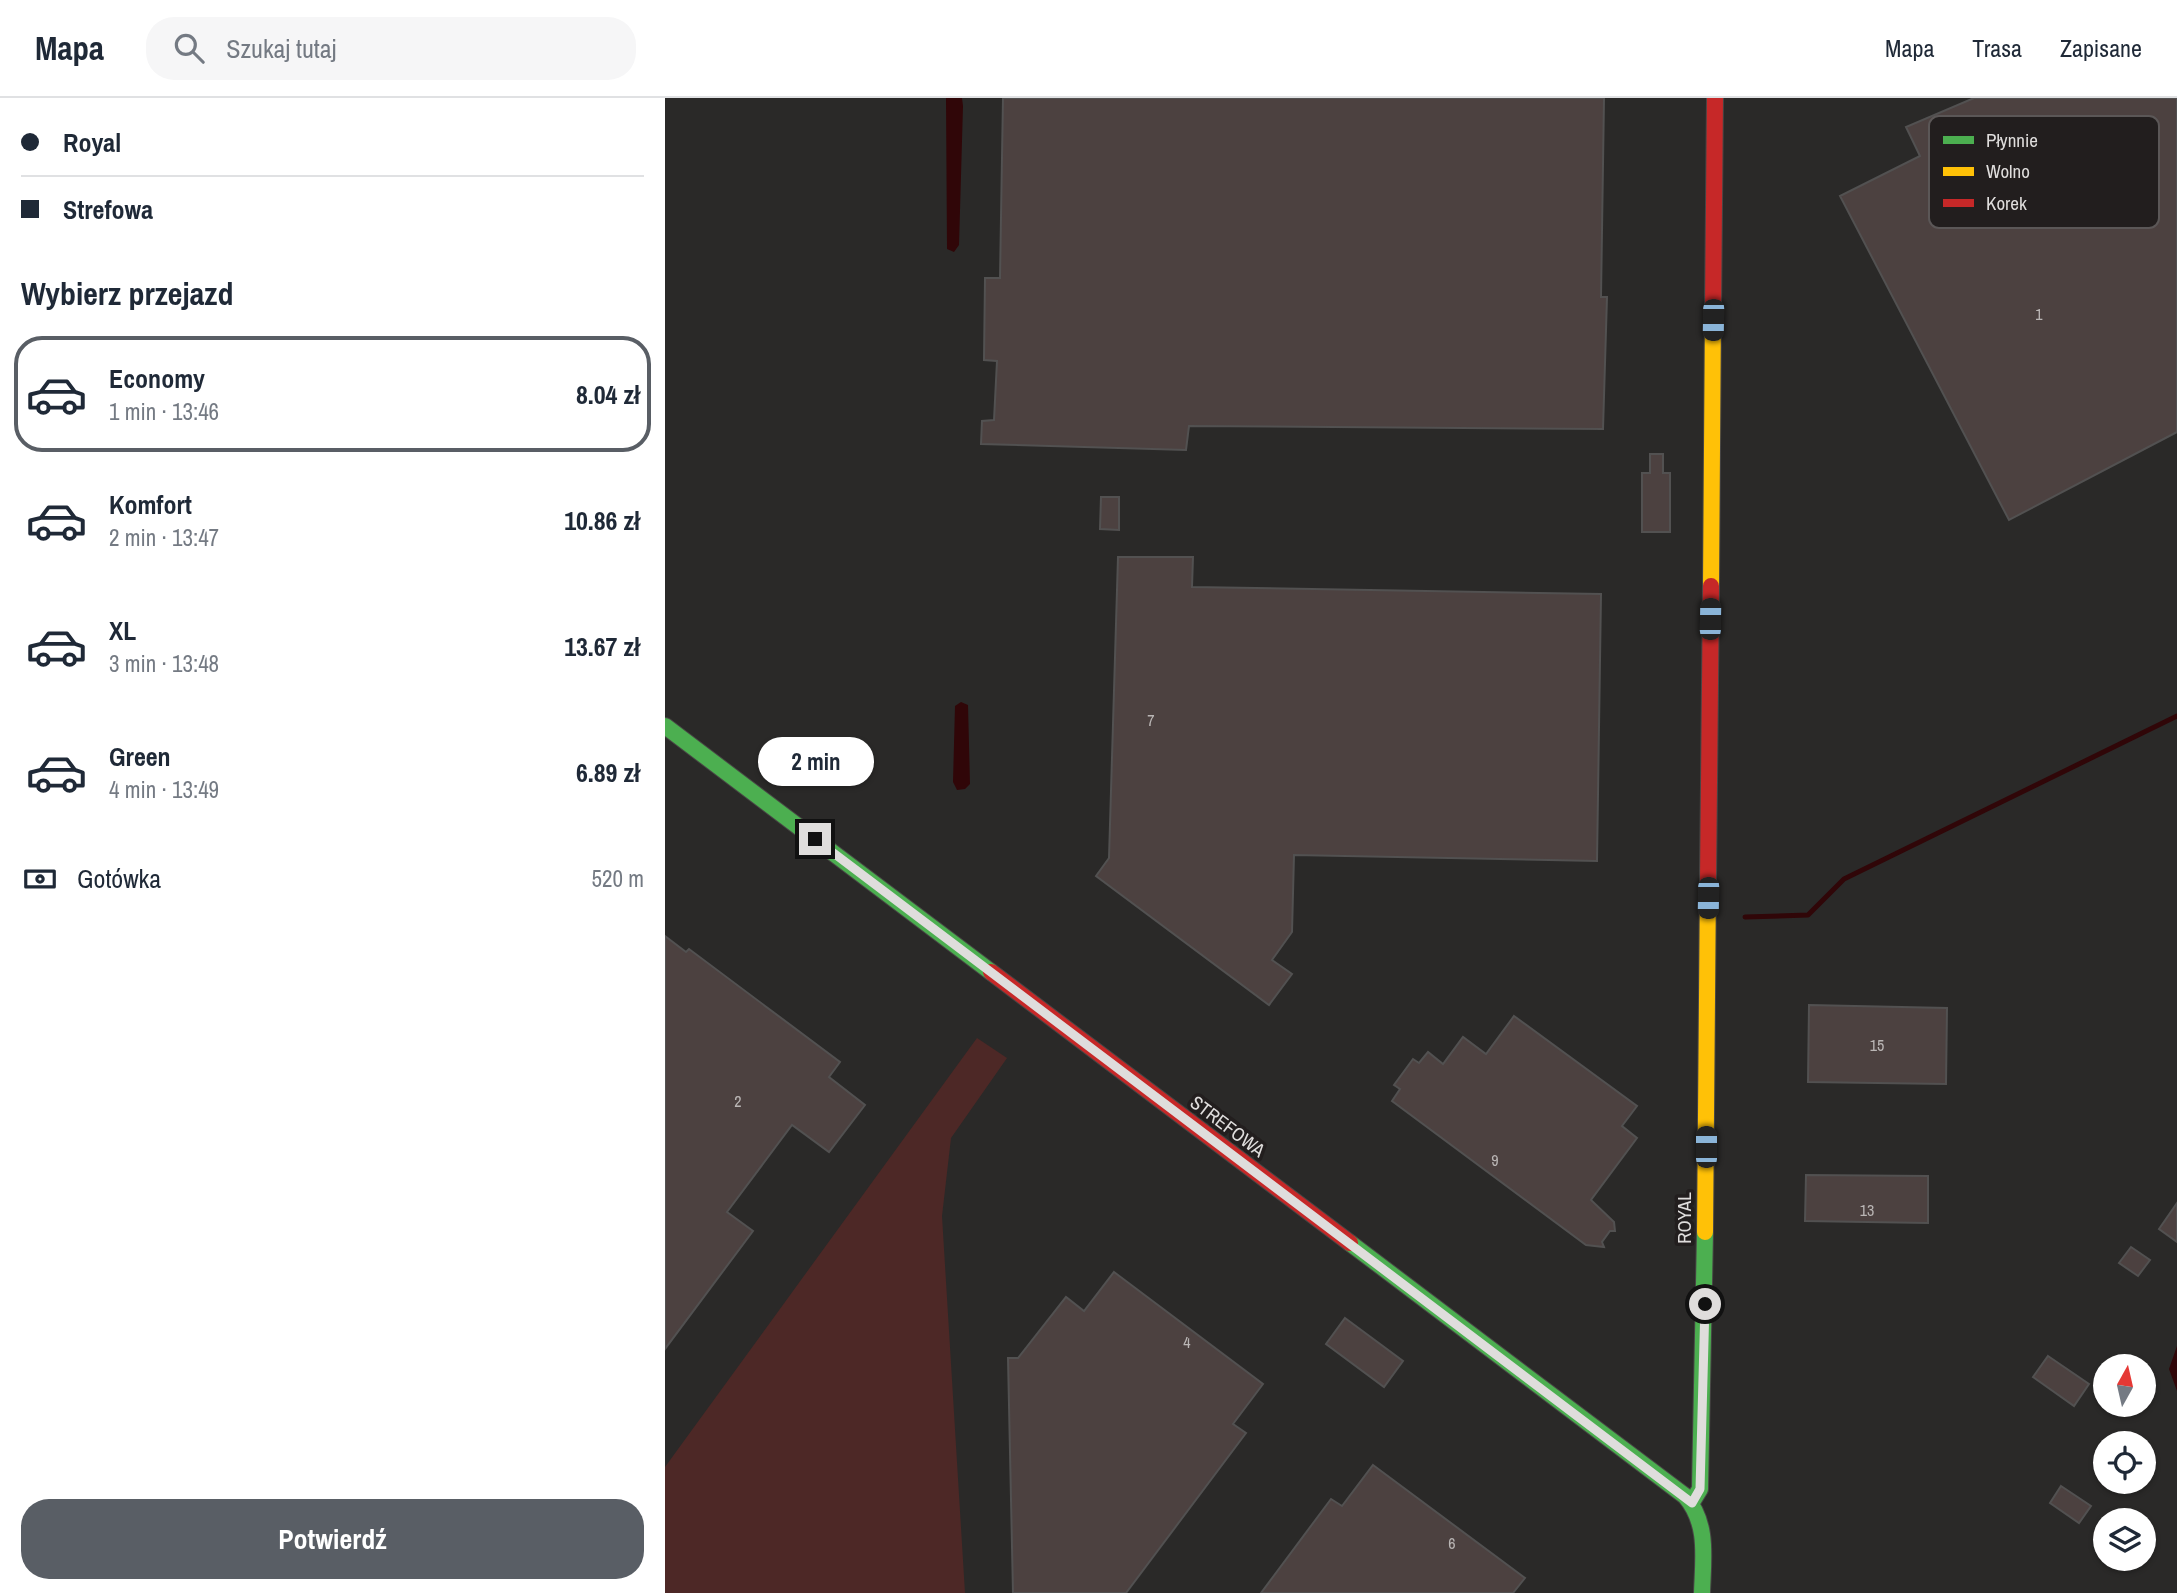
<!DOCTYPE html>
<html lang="pl">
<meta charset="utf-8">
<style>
:root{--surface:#fff;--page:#f6f6f7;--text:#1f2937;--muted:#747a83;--line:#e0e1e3;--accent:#595e65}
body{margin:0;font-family:"Archivo Narrow",sans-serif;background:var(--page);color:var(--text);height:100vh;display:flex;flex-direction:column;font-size:26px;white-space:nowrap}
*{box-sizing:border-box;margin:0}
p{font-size:23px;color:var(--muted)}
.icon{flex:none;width:38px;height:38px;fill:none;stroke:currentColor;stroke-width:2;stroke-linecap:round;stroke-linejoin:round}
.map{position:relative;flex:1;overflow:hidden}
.side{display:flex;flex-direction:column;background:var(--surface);width:665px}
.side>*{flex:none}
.hud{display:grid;align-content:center;height:154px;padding:0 21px;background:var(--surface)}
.needle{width:46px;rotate:8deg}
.fabs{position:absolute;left:1428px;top:1256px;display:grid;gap:14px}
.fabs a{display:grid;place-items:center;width:63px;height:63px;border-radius:50%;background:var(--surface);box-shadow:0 2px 5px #0004;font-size:35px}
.end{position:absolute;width:32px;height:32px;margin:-16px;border:9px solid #dfdddc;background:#111;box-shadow:0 0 0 4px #111}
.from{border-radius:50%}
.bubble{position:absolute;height:49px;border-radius:24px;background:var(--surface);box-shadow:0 2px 5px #0004;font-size:23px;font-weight:800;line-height:49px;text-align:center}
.car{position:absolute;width:21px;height:42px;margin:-21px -10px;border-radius:9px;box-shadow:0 0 5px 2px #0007;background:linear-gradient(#222 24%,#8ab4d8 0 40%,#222 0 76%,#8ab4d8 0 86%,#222 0)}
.hud b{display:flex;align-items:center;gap:24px;height:66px;font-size:26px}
.hud b+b{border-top:2px solid var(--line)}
.hud i{width:18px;height:18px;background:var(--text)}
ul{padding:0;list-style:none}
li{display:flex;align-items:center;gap:21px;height:116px;margin:0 14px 10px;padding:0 7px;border:4px solid transparent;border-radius:28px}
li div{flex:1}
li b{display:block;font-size:26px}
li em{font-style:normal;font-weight:800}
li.active{border-color:var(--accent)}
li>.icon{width:63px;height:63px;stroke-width:1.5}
h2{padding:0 21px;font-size:32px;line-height:84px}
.pay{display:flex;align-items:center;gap:18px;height:77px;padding:0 21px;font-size:26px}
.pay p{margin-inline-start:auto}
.primary-button{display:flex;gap:14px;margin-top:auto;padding:14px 21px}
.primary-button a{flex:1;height:80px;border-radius:28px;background:var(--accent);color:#fff;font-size:28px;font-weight:800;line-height:80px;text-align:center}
header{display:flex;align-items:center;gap:42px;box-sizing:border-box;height:98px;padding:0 35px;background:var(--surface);border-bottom:2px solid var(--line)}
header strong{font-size:33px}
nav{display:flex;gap:38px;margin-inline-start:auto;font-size:24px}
.search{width:490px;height:63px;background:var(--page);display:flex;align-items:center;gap:18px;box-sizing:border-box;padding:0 24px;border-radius:28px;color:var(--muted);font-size:26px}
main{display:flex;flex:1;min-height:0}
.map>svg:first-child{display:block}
.green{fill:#4d2826}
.water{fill:#300608}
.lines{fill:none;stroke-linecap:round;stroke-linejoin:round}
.stream{stroke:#300608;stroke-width:5}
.building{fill:#4c4140;stroke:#525151;stroke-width:2}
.fast-casing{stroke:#484645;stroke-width:18}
.slow-casing{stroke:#484645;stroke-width:18}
.jam-casing{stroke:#484645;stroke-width:18}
.fast{stroke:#4caf50;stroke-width:16}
.slow{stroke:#ffc107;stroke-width:16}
.jam{stroke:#c62828;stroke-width:16}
.route{stroke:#dfdddc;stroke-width:9}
.labels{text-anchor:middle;stroke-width:7;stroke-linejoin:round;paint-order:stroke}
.number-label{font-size:16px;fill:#bab6b5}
.street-label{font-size:19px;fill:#dfdddc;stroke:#221e1e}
.key{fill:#221e1e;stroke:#5b5757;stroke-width:2}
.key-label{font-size:19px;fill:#dfdddc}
</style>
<header>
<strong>Mapa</strong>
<div class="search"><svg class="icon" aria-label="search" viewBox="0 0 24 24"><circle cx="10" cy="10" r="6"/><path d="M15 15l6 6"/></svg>Szukaj tutaj</div>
<nav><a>Mapa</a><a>Trasa</a><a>Zapisane</a></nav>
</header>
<main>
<section class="side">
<div class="hud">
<b><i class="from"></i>Royal</b>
<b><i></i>Strefowa</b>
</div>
<h2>Wybierz przejazd</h2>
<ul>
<li class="active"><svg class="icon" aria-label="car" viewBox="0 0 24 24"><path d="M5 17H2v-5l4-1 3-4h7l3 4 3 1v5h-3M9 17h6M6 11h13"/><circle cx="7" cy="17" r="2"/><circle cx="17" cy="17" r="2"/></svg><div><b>Economy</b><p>1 min · 13:46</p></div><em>8.04 zł</em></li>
<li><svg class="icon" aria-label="car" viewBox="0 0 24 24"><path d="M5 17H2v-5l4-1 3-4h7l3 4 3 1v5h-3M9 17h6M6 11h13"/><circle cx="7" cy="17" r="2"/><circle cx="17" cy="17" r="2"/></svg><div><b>Komfort</b><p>2 min · 13:47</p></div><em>10.86 zł</em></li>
<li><svg class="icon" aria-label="car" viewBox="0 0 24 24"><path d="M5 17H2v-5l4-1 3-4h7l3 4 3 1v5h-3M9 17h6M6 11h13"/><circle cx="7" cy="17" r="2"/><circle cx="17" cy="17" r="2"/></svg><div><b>XL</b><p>3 min · 13:48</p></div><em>13.67 zł</em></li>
<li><svg class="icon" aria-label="car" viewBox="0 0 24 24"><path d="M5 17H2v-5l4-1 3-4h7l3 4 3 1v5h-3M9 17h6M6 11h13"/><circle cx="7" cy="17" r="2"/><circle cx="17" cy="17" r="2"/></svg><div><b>Green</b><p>4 min · 13:49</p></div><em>6.89 zł</em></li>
</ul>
<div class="pay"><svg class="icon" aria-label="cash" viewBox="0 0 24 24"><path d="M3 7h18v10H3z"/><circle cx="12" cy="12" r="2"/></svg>Gotówka<p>520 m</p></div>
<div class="primary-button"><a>Potwierdź</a></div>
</section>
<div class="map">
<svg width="1512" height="1495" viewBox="0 0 1512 1495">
<rect width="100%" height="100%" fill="#2a2928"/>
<path class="green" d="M312,940L342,960L286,1040L277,1118L300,1495H0V1369Z"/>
<path class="water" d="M281,0H297L298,8L294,147L289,154L282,151Z
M296,604L303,607L305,686L300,691L292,692L288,684L290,608Z
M1512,1248V1293L1504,1271Z"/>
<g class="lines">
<path class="stream" d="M1080,819L1143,817L1179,781L1512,618"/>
</g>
<path class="building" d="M338,0H939L936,199H942L938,331L524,328L521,352L316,346L317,323L329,322L332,263L319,262L320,180H335Z
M1309,0H1512V334L1344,422L1175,98L1255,58L1241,29Z
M985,356H998V375H1005V434H977V375H985Z
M436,399H454V432L435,431Z
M453,459H528L527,489L936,496L932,763L629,757L627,834L607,862L627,876L604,907L431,778L444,760Z
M0,838L21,854L24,851L175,964L164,979L200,1007L164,1054L127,1027L62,1114L88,1133L0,1251Z
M1144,907L1282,910L1281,986L1143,984Z
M849,918L972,1008L957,1028L972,1040L926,1102L949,1124L950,1133H945L937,1144L939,1149L921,1147L727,1003L735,991L729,987L748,961L754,965L763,954L778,966L798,939L821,956Z
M1141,1077L1263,1078V1125L1140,1123Z
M1512,1105V1144L1494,1131Z
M1466,1149L1485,1162L1473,1178L1454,1165Z
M449,1174L598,1286L568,1326L581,1335L461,1495H348L343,1260H353L401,1199L419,1213Z
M680,1220L738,1263L719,1289L661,1246Z
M1383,1258L1424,1286L1409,1308L1368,1279Z
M708,1367L860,1480L848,1495H596L666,1401L677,1408Z
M1396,1388L1426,1408L1414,1425L1385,1405Z"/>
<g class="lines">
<g class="fast-casing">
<path id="fast" d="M0,628L326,874
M685,1145L1020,1398C1044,1426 1038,1460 1037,1495
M1027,1404L1035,1391L1040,1134"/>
</g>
<g class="slow-casing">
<path id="slow" d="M1046,488L1048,213
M1040,1134L1043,783"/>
</g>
<g class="jam-casing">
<path id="jam" d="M1048,213L1050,0
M1043,783L1046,488
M326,874L685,1145"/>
</g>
<use href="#fast" class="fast"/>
<use href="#slow" class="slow"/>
<use href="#jam" class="jam"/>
</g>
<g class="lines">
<path class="route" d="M150,741L1027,1405L1035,1391L1040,1206"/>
</g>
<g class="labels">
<g class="number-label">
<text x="1374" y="222">1</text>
<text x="486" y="628">7</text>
<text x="1212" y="953">15</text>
<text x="73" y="1009">2</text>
<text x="830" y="1068">9</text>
<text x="1202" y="1118">13</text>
<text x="522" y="1250">4</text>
<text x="787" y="1451">6</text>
</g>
<g class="street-label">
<text transform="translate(563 1028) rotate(37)" y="7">STREFOWA</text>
<text transform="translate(1019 1120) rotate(-90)" y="7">ROYAL</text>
</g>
</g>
<rect x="1264" y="18" width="230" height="112" rx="10" class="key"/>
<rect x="1278" y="38" width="31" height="8" fill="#4caf50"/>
<rect x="1278" y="69" width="31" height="9" fill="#ffc107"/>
<rect x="1278" y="101" width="31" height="8" fill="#c62828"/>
<g class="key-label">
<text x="1321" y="49">Płynnie</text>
<text x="1321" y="80">Wolno</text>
<text x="1321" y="112">Korek</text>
</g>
</svg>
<div class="fabs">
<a><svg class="needle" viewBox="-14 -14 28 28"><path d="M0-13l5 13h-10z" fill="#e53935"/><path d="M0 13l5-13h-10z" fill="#747a83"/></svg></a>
<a><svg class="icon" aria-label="locate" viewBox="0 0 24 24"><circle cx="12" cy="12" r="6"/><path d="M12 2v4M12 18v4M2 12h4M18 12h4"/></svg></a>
<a><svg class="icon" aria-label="layers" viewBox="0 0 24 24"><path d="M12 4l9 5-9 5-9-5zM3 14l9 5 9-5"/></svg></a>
</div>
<i class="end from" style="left:1040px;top:1206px"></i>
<i class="end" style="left:150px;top:741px"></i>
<div class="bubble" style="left:93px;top:639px;width:116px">2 min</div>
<i class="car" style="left:1048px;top:222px;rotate:181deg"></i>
<i class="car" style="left:1045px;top:521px;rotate:1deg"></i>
<i class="car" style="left:1043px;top:800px;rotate:181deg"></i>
<i class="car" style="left:1041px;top:1049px;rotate:0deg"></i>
</div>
</main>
